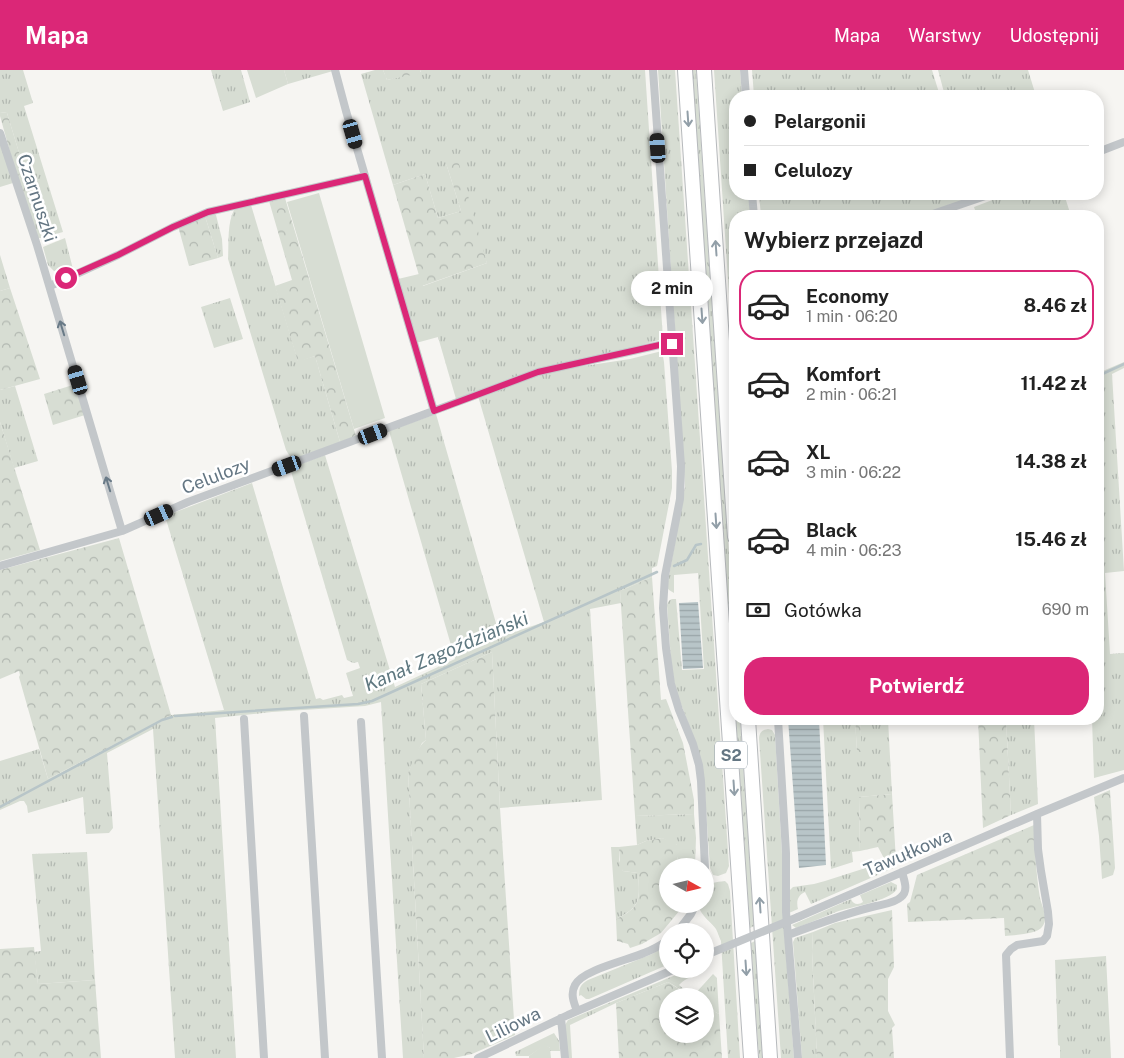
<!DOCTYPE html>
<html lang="pl">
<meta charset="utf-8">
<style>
:root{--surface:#fff;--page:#f6f6f6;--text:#222;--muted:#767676;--line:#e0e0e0;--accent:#db2777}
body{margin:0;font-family:"Public Sans",sans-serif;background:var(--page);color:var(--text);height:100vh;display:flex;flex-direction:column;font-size:19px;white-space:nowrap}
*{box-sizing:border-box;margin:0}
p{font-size:16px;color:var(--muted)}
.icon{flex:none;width:28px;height:28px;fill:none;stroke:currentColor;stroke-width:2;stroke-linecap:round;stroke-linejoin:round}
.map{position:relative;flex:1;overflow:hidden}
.side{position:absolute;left:729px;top:140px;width:375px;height:515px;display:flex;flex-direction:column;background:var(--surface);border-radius:20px;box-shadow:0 2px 12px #0003}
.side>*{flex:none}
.hud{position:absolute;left:729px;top:20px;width:375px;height:110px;border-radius:20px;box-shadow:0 2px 12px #0003;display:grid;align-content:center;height:110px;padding:0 15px;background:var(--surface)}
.needle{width:32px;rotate:98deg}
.controls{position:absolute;left:659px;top:788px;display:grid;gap:10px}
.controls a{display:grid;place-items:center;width:55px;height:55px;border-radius:50%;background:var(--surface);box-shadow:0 2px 12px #0003;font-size:25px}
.end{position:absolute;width:22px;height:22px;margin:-11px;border:6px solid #db2777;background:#fff;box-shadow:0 0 0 2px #fff}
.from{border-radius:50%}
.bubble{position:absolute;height:35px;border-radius:18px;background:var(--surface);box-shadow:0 2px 12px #0003;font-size:16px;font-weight:700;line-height:35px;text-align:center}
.car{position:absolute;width:15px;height:30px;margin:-15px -8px;border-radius:6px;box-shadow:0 0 4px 1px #0007;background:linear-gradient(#222 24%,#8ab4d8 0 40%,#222 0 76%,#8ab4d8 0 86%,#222 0)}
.hud b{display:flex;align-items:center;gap:18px;height:48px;font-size:19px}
.hud b+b{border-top:1px solid var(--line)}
.hud i{width:12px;height:12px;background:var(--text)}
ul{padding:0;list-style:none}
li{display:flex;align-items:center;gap:15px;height:70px;margin:0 10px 8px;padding:0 5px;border:2px solid transparent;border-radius:20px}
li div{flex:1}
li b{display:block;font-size:19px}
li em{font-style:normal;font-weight:700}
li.on{border-color:var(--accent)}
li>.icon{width:45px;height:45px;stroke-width:1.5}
h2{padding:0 15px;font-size:22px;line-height:60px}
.pay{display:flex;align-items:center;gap:12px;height:55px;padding:0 15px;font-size:19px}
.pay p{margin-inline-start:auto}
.cta{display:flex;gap:10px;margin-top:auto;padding:10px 15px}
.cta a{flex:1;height:58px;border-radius:20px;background:var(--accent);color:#fff;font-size:20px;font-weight:700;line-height:58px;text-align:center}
header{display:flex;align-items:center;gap:30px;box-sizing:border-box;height:70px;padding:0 25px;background:var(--accent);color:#fff}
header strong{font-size:24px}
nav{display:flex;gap:28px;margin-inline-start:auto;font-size:18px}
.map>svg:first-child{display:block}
.grass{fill:url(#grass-tufts)}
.forest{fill:url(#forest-crowns)}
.green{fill:#d7ddd3}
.water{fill:url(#water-rules)}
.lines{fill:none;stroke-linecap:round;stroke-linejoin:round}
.stream{stroke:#b8c5c8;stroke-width:2.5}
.highway-casing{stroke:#b6b9bc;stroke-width:16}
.street{stroke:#c3c7ca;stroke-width:8}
.highway{stroke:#fff;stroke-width:14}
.street-bridge{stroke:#c3c7ca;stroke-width:8}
.oneway{stroke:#929fa8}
.oneway2{stroke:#697a87}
.route{stroke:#db2777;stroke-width:6}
.labels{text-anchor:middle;stroke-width:5;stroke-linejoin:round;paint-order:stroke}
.shield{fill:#fff;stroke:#929fa8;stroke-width:1}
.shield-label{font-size:16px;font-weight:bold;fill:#647683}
.street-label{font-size:18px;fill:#647683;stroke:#fff}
.water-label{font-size:19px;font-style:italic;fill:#5f7880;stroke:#fff}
</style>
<header>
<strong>Mapa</strong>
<nav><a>Mapa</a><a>Warstwy</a><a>Udostępnij</a></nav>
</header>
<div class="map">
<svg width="1124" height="988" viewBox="0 0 1124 988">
<defs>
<pattern id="grass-tufts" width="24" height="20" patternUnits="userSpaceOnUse" patternTransform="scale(1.25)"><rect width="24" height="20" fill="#d7ddd3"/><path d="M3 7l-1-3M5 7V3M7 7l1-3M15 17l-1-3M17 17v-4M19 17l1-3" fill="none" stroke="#b2b8b1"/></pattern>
<pattern id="forest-crowns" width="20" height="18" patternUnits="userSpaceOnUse" patternTransform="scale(1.25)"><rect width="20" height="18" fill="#d7ddd3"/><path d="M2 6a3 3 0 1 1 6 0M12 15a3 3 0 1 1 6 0" fill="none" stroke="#b2b8b1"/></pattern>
<pattern id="water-rules" width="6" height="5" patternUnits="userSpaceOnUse" patternTransform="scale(1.25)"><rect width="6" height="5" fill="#b8c5c8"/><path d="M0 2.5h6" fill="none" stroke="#99a5a8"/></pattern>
</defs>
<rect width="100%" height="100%" fill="#f6f5f2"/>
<path class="grass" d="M0,0H23L33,33L24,36L63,162L41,168H37L17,107L23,102L24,99L7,43L0,42Z
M211,0H241L250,32L223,41Z
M284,0H332L333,1L288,14Z
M375,0H383L387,10L421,2L420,0H645L663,269L602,286L535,300L509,309L456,329L438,267L416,273L398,209L419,204L423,216L487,193L446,93L461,141L438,148L425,104L393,115L361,4Z
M658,0H675L729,796L726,803L718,806L713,805L710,798L704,710L691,661L677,623L674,611L671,590L667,535C669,529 671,529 676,529L682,600L704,599L698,503L674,505V523L669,520L667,517L685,417Z
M692,0H696L735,571V636Z
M714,0H740L742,26H735V124H749L751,146H735V315Z
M752,0H932L940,26H754Z
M938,0H1028L1036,26H945Z
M0,72L13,113L0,117Z
M759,124H970L971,128L918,146H761Z
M1008,124H1064L1071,146H977L974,137Z
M251,135L298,291L315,286L340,372L295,389L289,385L286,380L228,189C229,173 227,154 234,140Z
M214,144L216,145L222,169L223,186L218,188L205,146Z
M65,168L73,199L54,201L48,195L43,177Z
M0,185L10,218L0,221Z
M230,228L243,269L214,278L201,237Z
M662,281L664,292L672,401V418L657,496L652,498V507L620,521L621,533L590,539L602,730L500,738L492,582L421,614L426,670L422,673L408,703L424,988H403L381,632L365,636L272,642L215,648L236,988H175L153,659L107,683L113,758L109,763L86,764L83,727L28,743L27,736L24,731H20L0,740V691L39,679L48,709L171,645L224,640L165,446L252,413L316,629L320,628L323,630L342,625L344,628L353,626L346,603L360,598L358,592L353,593L347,590L290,398L325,385L395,617L455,589L389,361L436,344L500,567L544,552L478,326L535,306L558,300L630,289Z
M1124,292V298L1112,304L1124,501L1105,503L1110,584L1124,583V700L1094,708L1092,649H1098V303Z
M15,316L38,391L14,398L0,352V320Z
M736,649H740L754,856L750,858Z
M823,649H855L857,681L861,682L860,649H888L892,724L859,727L860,781L852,782L853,792L831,799Z
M1006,649H1034L1038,734L1011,745Z
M768,659L772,660L775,665L783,801V845L794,988H781L759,668C760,662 762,660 768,659Z
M694,744L696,768L695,796H686L679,792L677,787V775L662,768L646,771L637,775L635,746Z
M611,777H619V790L623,801L638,803C640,829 641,837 616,849Z
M87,782L95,910L38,914L34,882L41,881L32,784Z
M875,795L877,798L880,799L895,796L896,797L811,834L805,822C798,825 796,831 798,839L789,843V821L793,817L814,814L825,811Z
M725,811L728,814L730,821L740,988H728L721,871C719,867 718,863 716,859C711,852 704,848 700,840L701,834H705C705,815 706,813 725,811Z
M891,812L897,815V819C890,831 850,837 836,842C823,847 810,853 796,858L792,855L851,829C853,835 859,835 863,832L860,825Z
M813,862L812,881L817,988H802L793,872L795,868Z
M755,871L763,988H759L751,873Z
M667,875V895L589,929H586L581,925L579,926C579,917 581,914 588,910L652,884Z
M1106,886L1111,988H1060V976L1058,975L1055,890Z
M690,899H703L701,901L702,903C692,908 688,906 679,915L692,926L668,912L616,933L570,955L572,988H568L565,955L568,950Z
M713,904L717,908V910L719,944L705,936V926H693Z
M554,963L559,971L560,981H550V978L545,975L529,986H516L515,982Z"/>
<path class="forest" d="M383,0H420L421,3L387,10Z
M0,42L7,43L24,99L23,102L17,107L0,46Z
M458,90L487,193L422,216L393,115L425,104L438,148L461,141L446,93Z
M285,128L356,366L340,372L315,286L298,292L275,216L292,210L269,131Z
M205,146L218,188L189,196L178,156Z
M10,218L40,309L0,320V221Z
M76,314L85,345L53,355L44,324Z
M0,352L40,480L0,491Z
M119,468L171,645L48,709L19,607L20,605L19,601L0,609V500Z
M652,507L661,630L666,629L683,673L694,730V744L635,746L620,521Z
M492,582L500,738L515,965L472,984L454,988H424L408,703C413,691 416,679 426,670L421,614Z
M855,649H860L862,682H857Z
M978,649H1006L1011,745L983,758Z
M1110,720L1115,798L1113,805L1102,809L1099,766L1094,727Z
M892,724L896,791L887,794L878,777L860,781L859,727Z
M1034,755C1035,779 1036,804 1040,828C1042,837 1049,848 1042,857C1037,864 1014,865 1005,866L1004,848L908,852L907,834L910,832L917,805Z
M662,768L672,771L677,775V787L679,792L686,796H668V834H685L661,863L642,874L630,878L628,874L617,871L616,849C641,837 640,830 638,803L623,801L620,797L619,777L637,775L646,771Z
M892,840L894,897L888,909V941L895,955L892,958L894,988H817L812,881L813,862L835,853Z
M34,877L38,914L95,910L101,988H0V879Z
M668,912L690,926H668V964H705V936L719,944L722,988H619L616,933Z"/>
<path class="green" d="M247,0H284L288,14L256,28Z
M319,123L385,348L354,359L287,132Z
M545,974L550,978L551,988H529V986Z"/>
<path class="water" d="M698,532L703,598L683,599L679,533Z
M788,649H819L826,795L799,798Z"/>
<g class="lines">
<path class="stream" d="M1098,306L1124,294
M674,496L687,490L696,475L701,474
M175,646L358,634L372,631L657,502
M0,737L162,650L172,647"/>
<g class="highway-casing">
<path id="highway" d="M685,0L751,988
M704,0L735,467
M748,649L770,988"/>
</g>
<path class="street" d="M335,0L346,41L434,341
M653,0L681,396L680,429L665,506L663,538L666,578L671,614L679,640L693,674L699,695L701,711L705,798
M744,0L746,26
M0,63L37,175L122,461
M1098,82L1124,72
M752,124L754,146
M927,146L991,124
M50,216L118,185L173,157L208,142L365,106
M0,496L122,461L188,432L538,302L664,274H671
M304,646L325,988
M244,649L264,988
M778,649L786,783V842L798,988
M361,652L382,988
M798,847L1037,744L1124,708
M678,861L691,844L696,834
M788,865C817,854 846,843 876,836C884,834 895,833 901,827C909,821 904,810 902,802
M577,941C574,933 570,924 575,915C582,900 628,890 644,883C652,880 661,875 668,870
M561,948L565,988
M478,988L568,945L675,899
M1010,988L1006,885L1011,879L1017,875L1043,871L1047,866L1049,854L1048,842L1041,801L1038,779L1037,744"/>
<use href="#highway" class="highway"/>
<path class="street-bridge" d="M706,885L798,847"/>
</g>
<defs><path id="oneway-shaft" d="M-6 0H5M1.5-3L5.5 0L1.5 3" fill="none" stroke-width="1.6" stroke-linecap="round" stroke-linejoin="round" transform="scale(1.25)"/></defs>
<g class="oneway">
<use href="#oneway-shaft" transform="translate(688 49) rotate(86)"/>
<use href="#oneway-shaft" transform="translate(716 178) rotate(-94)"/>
<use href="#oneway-shaft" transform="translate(702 246) rotate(86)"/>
<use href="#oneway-shaft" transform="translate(716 451) rotate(86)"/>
<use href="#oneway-shaft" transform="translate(734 718) rotate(86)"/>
<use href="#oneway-shaft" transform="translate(760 835) rotate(-94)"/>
<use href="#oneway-shaft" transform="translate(746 898) rotate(86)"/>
</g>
<g class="oneway2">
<use href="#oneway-shaft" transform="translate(62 258) rotate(-107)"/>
<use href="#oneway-shaft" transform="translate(108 414) rotate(-107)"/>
</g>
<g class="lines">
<path class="route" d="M66,208L118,185L173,157L208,142L365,106L434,341L538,302L664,274H672"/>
</g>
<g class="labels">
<rect class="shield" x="715" y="671.5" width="32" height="27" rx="4"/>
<g class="shield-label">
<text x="731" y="691">S2</text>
</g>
<g class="street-label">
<text transform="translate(37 128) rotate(72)" y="6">Czarnuszki</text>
<text transform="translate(216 406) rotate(-21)" y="6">Celulozy</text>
<text transform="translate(908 783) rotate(-23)" y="6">Tawułkowa</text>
<text transform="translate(513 955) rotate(-26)" y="6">Liliowa</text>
</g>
<g class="water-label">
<text transform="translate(446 581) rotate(-23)" y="7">Kanał Zagoździański</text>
</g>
</g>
</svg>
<div class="controls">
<a><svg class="needle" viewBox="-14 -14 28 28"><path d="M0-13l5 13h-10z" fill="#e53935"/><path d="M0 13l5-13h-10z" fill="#767676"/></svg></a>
<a><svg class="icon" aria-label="locate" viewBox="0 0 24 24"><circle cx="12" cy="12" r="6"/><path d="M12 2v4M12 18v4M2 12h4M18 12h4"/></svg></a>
<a><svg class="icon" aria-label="layers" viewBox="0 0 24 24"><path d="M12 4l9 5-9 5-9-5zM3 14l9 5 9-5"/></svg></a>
</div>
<i class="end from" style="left:66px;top:208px"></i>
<i class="end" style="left:672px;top:274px"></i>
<div class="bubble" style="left:631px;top:201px;width:82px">2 min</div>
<i class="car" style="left:353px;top:64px;rotate:164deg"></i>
<i class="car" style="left:658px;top:78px;rotate:356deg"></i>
<i class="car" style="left:78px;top:310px;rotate:343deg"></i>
<i class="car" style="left:373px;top:364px;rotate:69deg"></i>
<i class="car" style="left:287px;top:396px;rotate:250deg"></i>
<i class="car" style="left:159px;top:445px;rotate:66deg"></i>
<div class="hud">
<b><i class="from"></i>Pelargonii</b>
<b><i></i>Celulozy</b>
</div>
<section class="side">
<h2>Wybierz przejazd</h2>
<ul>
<li class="on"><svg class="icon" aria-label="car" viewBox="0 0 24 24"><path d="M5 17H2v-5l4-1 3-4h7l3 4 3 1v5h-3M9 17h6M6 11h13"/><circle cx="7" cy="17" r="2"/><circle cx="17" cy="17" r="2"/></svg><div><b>Economy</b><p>1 min · 06:20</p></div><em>8.46 zł</em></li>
<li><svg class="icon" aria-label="car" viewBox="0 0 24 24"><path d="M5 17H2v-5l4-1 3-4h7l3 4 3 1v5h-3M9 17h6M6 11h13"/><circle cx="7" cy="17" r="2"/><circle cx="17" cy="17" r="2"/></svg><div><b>Komfort</b><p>2 min · 06:21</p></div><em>11.42 zł</em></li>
<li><svg class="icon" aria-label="car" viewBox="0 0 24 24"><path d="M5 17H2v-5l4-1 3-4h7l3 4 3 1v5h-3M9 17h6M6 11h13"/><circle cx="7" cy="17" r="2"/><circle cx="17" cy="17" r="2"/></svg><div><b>XL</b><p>3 min · 06:22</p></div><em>14.38 zł</em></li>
<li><svg class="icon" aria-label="car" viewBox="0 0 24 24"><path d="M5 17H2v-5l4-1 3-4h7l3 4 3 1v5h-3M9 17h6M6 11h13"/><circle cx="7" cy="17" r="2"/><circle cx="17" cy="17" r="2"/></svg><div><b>Black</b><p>4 min · 06:23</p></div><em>15.46 zł</em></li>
</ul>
<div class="pay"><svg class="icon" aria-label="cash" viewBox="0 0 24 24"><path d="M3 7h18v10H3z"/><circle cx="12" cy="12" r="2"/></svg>Gotówka<p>690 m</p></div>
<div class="cta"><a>Potwierdź</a></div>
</section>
</div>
